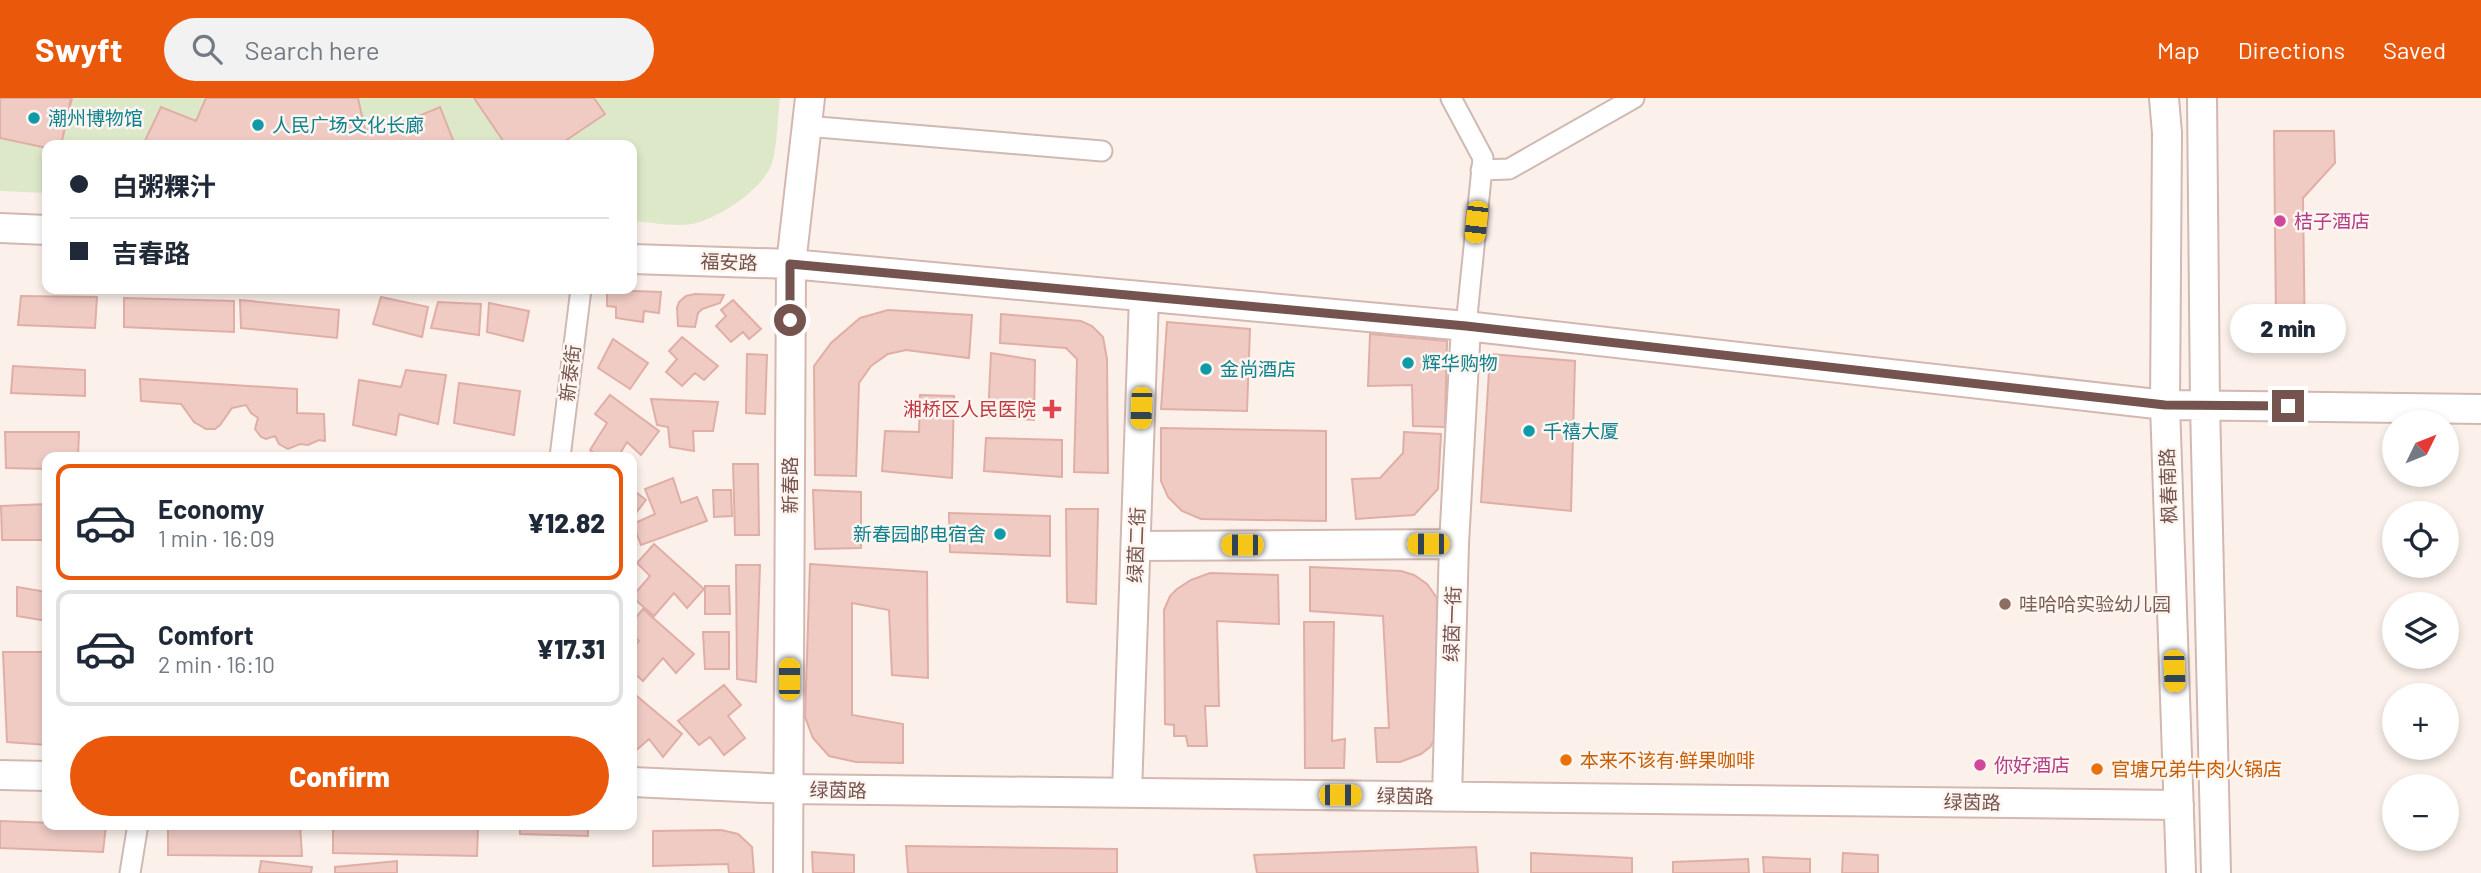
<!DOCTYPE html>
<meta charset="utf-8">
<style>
:root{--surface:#fff;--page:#f2f2f3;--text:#1f2937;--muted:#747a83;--line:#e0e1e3;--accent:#ea580c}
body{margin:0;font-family:Barlow,"Noto Sans SC",sans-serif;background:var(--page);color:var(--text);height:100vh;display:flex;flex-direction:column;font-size:26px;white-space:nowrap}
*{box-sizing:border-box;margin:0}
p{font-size:23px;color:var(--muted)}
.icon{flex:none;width:38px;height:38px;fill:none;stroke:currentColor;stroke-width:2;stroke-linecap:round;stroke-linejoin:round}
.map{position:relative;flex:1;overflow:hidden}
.side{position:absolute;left:42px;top:354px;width:595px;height:378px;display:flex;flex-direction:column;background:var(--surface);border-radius:14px;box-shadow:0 4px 10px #0003}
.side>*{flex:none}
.top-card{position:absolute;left:42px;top:42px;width:595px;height:154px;border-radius:14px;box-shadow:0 4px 10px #0003;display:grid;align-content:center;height:154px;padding:0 28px;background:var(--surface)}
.needle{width:46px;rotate:47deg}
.controls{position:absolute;left:2382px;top:312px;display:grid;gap:14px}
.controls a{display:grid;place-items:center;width:77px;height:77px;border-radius:50%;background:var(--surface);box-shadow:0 4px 10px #0003;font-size:35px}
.end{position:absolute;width:32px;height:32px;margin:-16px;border:9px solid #75534f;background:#fff;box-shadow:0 0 0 4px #fff}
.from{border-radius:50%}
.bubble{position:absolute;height:49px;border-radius:24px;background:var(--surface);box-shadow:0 4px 10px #0003;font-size:23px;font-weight:800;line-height:49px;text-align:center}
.car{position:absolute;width:21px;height:42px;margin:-21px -10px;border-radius:9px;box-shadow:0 0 5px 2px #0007;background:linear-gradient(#f5c518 24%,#345 0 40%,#f5c518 0 76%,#345 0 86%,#f5c518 0)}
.top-card b{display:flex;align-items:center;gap:24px;height:66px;font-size:26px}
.top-card b+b{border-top:2px solid var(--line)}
.top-card i{width:18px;height:18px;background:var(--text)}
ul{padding:12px 0 0;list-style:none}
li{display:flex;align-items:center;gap:21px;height:116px;margin:0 14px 10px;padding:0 14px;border:4px solid var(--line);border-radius:14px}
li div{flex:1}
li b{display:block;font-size:26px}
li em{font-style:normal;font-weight:800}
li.current{border-color:var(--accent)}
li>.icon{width:63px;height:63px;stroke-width:1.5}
.primary-button{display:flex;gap:14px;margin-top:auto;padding:14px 28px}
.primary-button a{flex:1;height:80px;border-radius:42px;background:var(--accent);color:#fff;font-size:28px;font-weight:800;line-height:80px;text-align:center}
header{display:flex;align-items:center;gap:42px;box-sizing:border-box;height:98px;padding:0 35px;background:var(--accent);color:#fff}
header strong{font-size:33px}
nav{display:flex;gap:38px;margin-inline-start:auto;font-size:24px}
.search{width:490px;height:63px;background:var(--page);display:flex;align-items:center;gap:18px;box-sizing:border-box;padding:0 24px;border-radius:38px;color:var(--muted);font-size:26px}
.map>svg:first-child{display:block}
.green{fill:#dde8c9}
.building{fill:#efcbc4;stroke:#e0aea5;stroke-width:2}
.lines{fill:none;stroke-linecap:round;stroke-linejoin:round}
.street-casing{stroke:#cfb9b3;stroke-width:23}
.secondary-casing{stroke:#d2b8b1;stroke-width:32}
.street{stroke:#fff;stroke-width:19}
.secondary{stroke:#fff;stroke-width:28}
.route{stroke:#75534f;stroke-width:9}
.culture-dot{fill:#0f9aa8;stroke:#fef5f0;stroke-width:2.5}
.hotel-dot{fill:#d1479c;stroke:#fef5f0;stroke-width:2.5}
.health-dot{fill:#e0444e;stroke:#fef5f0;stroke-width:2.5}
.education-dot{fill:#8d6e63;stroke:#fef5f0;stroke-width:2.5}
.food-dot{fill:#e8710a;stroke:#fef5f0;stroke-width:2.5}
.labels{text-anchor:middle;stroke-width:5;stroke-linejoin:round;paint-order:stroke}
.culture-label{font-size:19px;fill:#0d838f;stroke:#fef5f0;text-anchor:start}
.hotel-label{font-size:19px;fill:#b23c85;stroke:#fef5f0;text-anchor:start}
.street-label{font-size:19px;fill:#75534f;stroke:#fef5f0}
.health-label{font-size:19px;fill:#be3a42;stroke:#fef5f0;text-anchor:end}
.education-label{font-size:19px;fill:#785e54;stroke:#fef5f0;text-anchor:start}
.food-label{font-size:19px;fill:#c56008;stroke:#fef5f0;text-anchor:start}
</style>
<header>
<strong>Swyft</strong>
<div class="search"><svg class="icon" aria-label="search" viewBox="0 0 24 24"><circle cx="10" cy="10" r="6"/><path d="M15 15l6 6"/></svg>Search here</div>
<nav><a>Map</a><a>Directions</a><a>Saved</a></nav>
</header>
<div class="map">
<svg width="2481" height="775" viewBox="0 0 2481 775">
<rect width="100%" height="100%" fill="#fbf1ea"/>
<path class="green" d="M0,0H780C777,21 778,45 772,65C763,92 718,121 692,126C673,129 650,124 632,123V47H47V95L0,93Z"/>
<path class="building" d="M0,0H71L61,47H47V50L0,40Z
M0,0H72L61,47H47V50L0,40Z
M206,0H358L365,32L407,23L440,9L455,47H143L161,9L196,23Z
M474,0H594L605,16L559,47H506Z
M2274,33H2334L2335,65L2303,100L2305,250L2288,247L2280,237L2276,223Z
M607,192L661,194L659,215L644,213L643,224L616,220V209L607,208Z
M695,196L724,197L720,205L702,211L698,215L695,229L678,228L677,210L679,204L686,198Z
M21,198L97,199L95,230L18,227Z
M381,199L428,209L422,239L373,226Z
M124,200L234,203V234L124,229Z
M240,202L339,212L337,240L241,230Z
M733,202L761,231L749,241L743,234L731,244L716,228L726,218L721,212Z
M438,204L481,206L479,237L431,230Z
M489,205L529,213L523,243L487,234Z
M888,212L972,217L969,260L906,252L888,256L871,268L859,285L856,378L815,377L814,268L831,245L860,220Z
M1001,216L1081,223L1092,228L1103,239L1107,261L1108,375L1074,374L1077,261L1066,250L1000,245Z
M1167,224L1250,231L1247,313L1161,311Z
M1370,236L1447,243L1445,329L1413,328L1412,287L1368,288Z
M682,239L718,268L704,282L695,275L682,288L666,274L677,261L669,253Z
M613,241L648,265L630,291L598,270Z
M991,255L1035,262L1034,322L988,319Z
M747,256L767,257L765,316L746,315Z
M1490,256L1575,263L1571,413L1481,404Z
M13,268L85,272V298L11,295Z
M406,272L446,277L438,326L399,316L396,337L353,327L359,282L401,289Z
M140,281L297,291V315L324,316L325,343L319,342L308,347L300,346L288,351L279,346L275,338L266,341L261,339L255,331L258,320L251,315L246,307L232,310L220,327L215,331H206L194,324L181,306L141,303Z
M459,285L520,293L514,337L454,325Z
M610,297L659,333L641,357L627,344L618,359H599L590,352L607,325L595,316Z
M920,297L954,298L952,380L882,373L885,333L919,334Z
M651,301L718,304L713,333H693L694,353L670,349L668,329L657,327Z
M1161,330L1326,333V423L1201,421L1182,413L1168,399L1161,383Z
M5,334H79L78,359H47V371L6,370Z
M1404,334L1441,336L1438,391L1414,417L1356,421L1352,381L1380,380L1403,355Z
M986,340L1062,342V379L984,373Z
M733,366H758L759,437H735Z
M673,380L681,405L697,399L707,423L641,447L633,426L655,416L645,391Z
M632,391L646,402L632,420Z
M713,392H731L732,418L714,419Z
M813,392L861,394V450L815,451Z
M47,406V442H2L1,408Z
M1066,411H1098L1096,506L1067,504Z
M949,415L1050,418V458L950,454Z
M654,446L704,491L687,510L674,495L654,518L632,499L650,478L637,465Z
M810,466L927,474L928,580L892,577L889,512L852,505V617L903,626V665L856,664L829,658L813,640L805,619Z
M736,467H760L756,584L737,581Z
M1310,469L1401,473L1414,477L1427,486L1437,500L1436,639L1430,649L1421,656L1400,664H1377L1375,630H1389L1383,518L1310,513Z
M1210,475L1278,477L1279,526L1217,523L1219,608H1205L1207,648H1188L1186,638H1174V627L1165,626L1164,512L1170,498L1177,491L1191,482Z
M705,488H729L730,516H705Z
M17,489L47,494V523L17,518Z
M643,511L694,556L676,575L663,560L643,583L632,573V551L639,543L632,536V524Z
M1304,524H1334L1332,643L1345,641L1344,670H1305Z
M703,534H729V571H705Z
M3,554H47V647L7,644Z
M724,587L741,607L728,618L745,640L724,657L710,639L699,647L678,623Z
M632,594L682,636L663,659L649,641L632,656Z
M0,723L106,727L103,754L0,750Z
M300,726L302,758L168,757V728Z
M520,726H588V738L520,736Z
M333,728L478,730L477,758L333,755Z
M721,732L738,736L752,749L754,775H729L728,766L653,768V733Z
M906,748L1117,751V775H908Z
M1476,749L1478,775H1257L1254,757Z
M812,754L854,757V775H813Z
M1531,755L1632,760V775H1531Z
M1843,755L1878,757V775H1842Z
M1763,759L1810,761V775H1764Z
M1748,761L1749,775H1673V764Z
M261,763L312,769L311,775H259Z
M397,763V775H335V769Z"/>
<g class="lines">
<g class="street-casing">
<path id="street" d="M1451,0L1483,60L1466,228
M806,28L1102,53
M1481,72L1509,71L1634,0
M560,359L581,191
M130,775L138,726"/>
</g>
<g class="secondary-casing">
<path id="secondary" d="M2164,0L2167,35L2165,307L2181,775
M2202,0L2205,306L2216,775
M0,130L47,132
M632,161L791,166L1466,228L2165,307L2481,311
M1136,448L1454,446
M0,677L47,678
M632,684L789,691L2179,707
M1127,695L1144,199
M1447,699L1454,446L1466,228
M788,775L791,166L810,0"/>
</g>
<use href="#street" class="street"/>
<use href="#secondary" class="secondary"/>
</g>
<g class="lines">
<path class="route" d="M790,222V166L1466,228L2165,307L2288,308"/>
</g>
<g class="culture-dot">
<circle cx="34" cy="20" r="7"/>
<circle cx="258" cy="27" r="7"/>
<circle cx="1408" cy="265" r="7"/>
<circle cx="1206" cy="271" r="7"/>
<circle cx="1529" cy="333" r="7"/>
<circle cx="1000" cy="436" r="7"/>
</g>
<g class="hotel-dot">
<circle cx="2280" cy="123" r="7"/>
<circle cx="1980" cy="667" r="7"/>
</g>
<path class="health-dot" d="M1048.5 300.5h7v7h7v7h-7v7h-7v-7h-7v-7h7z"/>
<circle class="education-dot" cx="2005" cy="506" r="7"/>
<g class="food-dot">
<circle cx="1566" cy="662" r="7"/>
<circle cx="2097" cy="671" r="7"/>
</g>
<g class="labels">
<g class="culture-label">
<text x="48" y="27">潮州博物馆</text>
<text x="272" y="34">人民广场文化长廊</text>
<text x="1422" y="272">辉华购物</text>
<text x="1220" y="278">金尚酒店</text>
<text x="1543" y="340">千禧大厦</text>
<text x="986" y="443" text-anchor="end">新春园邮电宿舍</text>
</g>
<g class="hotel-label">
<text x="2294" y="130">桔子酒店</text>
<text x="1994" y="674">你好酒店</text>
</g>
<g class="street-label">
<text transform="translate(729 164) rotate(2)" y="7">福安路</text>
<text transform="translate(570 275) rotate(-83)" y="7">新泰街</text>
<text transform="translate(790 387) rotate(-90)" y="7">新春路</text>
<text transform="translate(2168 388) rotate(-92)" y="7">枫春南路</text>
<text transform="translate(1136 447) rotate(-88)" y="7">绿茵二街</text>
<text transform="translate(1452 526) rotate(-88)" y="7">绿茵一街</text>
<text transform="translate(838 692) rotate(1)" y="7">绿茵路</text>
<text transform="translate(1405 698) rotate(1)" y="7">绿茵路</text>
<text transform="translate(1972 704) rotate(1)" y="7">绿茵路</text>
</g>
<g class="health-label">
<text x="1036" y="318">湘桥区人民医院</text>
</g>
<g class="education-label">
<text x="2019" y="513">哇哈哈实验幼儿园</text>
</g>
<g class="food-label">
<text x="1580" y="669">本来不该有·鲜果咖啡</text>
<text x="2111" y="678">官塘兄弟牛肉火锅店</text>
</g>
</g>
</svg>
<div class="controls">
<a><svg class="needle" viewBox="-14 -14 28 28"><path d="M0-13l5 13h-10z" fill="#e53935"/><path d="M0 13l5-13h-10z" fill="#747a83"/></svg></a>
<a><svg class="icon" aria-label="locate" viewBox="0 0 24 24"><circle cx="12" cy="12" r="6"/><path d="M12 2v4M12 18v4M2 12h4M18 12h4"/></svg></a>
<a><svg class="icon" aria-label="layers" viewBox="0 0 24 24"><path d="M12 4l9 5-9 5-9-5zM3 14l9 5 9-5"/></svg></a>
<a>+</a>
<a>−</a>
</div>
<i class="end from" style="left:790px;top:222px"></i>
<i class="end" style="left:2288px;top:308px"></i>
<div class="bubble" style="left:2230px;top:206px;width:116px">2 min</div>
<i class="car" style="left:1476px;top:124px;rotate:186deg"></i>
<i class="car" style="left:1141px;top:310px;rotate:182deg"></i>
<i class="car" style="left:1428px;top:446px;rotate:270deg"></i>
<i class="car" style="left:1242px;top:447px;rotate:270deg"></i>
<i class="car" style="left:2174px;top:573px;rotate:178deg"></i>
<i class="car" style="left:789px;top:581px;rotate:0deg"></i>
<i class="car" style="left:1340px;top:697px;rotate:90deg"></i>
<div class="top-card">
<b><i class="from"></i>白粥粿汁</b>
<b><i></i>吉春路</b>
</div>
<section class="side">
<ul>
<li class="current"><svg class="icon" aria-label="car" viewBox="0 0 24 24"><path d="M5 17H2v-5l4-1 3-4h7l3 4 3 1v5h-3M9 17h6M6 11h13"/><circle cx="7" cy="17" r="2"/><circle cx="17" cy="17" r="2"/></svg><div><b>Economy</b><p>1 min · 16:09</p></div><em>¥12.82</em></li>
<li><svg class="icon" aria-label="car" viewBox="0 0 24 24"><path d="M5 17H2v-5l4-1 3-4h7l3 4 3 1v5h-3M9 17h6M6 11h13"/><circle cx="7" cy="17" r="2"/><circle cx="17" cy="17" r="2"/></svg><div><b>Comfort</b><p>2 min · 16:10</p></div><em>¥17.31</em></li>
</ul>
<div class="primary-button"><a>Confirm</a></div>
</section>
</div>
